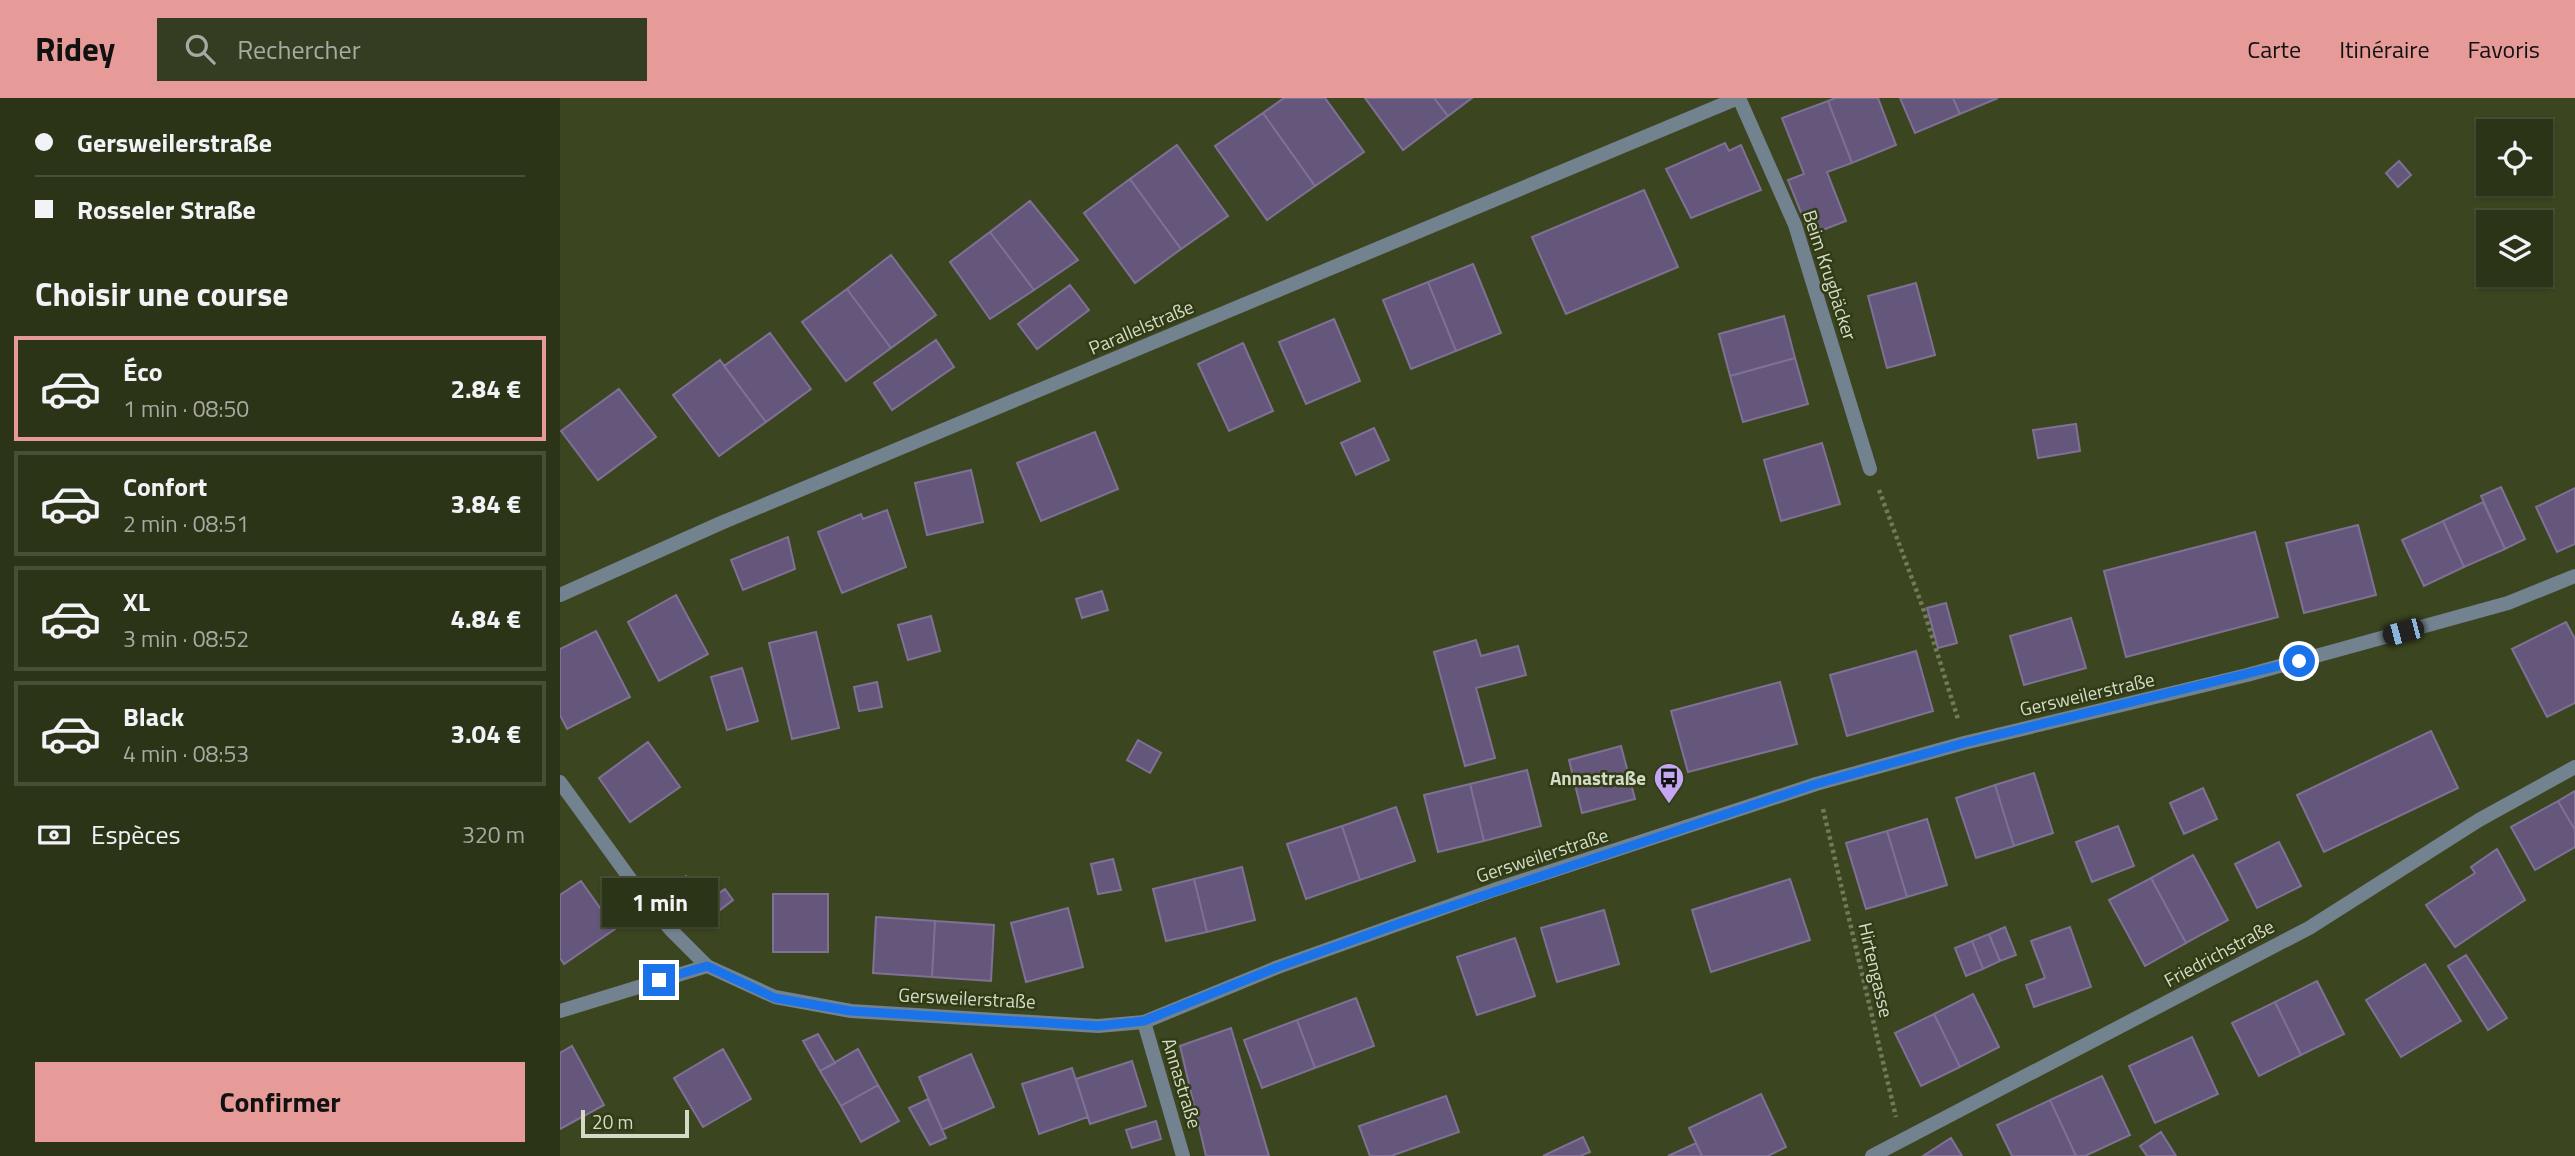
<!DOCTYPE html>
<html lang="fr">
<meta charset="utf-8">
<style>
:root{--surface:#2c3418;--page:#343c21;--text:#f1f3f6;--muted:#a6aaa2;--line:#484f37;--accent:#e69b98}
body{margin:0;font-family:"Titillium Web",sans-serif;background:var(--page);color:var(--text);height:100vh;display:flex;flex-direction:column;font-size:26px;white-space:nowrap}
*{box-sizing:border-box;margin:0}
p{font-size:23px;color:var(--muted)}
.icon{flex:none;width:38px;height:38px;fill:none;stroke:currentColor;stroke-width:2;stroke-linecap:round;stroke-linejoin:round}
.map{position:relative;flex:1;overflow:hidden}
.side{display:flex;flex-direction:column;background:var(--surface);width:560px}
.side>*{flex:none}
.hud{display:grid;align-content:center;height:154px;padding:0 35px;background:var(--surface)}
.fabs{position:absolute;left:1916px;top:21px;display:grid;gap:14px}
.fabs a{display:grid;place-items:center;width:77px;height:77px;border-radius:0px;background:var(--surface);box-shadow:0 2px 5px #0004,0 0 0 2px var(--line);font-size:35px}
.scale{position:absolute;left:21px;bottom:18px;width:108px;box-sizing:border-box;padding-left:7px;border:4px solid #d4dbc6;border-top:0;font-size:19px;line-height:24px;white-space:nowrap;color:#d4dbc6;-webkit-text-stroke:5px #313b16;paint-order:stroke}
.end{position:absolute;width:32px;height:32px;margin:-16px;border:9px solid #1a73e8;background:#fff;box-shadow:0 0 0 4px #fff}
.from{border-radius:50%}
.bubble{position:absolute;height:49px;border-radius:0px;background:var(--surface);box-shadow:0 2px 5px #0004,0 0 0 2px var(--line);font-size:23px;font-weight:700;line-height:49px;text-align:center}
.car{position:absolute;width:21px;height:42px;margin:-21px -10px;border-radius:9px;box-shadow:0 0 5px 2px #0007;background:linear-gradient(#222 24%,#8ab4d8 0 40%,#222 0 76%,#8ab4d8 0 86%,#222 0)}
.hud b{display:flex;align-items:center;gap:24px;height:66px;font-size:26px}
.hud b+b{border-top:2px solid var(--line)}
.hud i{width:18px;height:18px;background:var(--text)}
ul{padding:0;list-style:none}
li{display:flex;align-items:center;gap:21px;height:105px;margin:0 14px 10px;padding:0 21px;border:4px solid var(--line);border-radius:0px}
li div{flex:1}
li b{display:block;font-size:26px}
li em{font-style:normal;font-weight:700}
li.on{border-color:var(--accent)}
li>.icon{width:63px;height:63px;stroke-width:1.5}
h2{padding:0 35px;font-size:32px;line-height:84px}
.pay{display:flex;align-items:center;gap:18px;height:77px;padding:0 35px;font-size:26px}
.pay p{margin-inline-start:auto}
.button{display:flex;gap:14px;margin-top:auto;padding:14px 35px}
.button a{flex:1;height:80px;border-radius:0px;background:var(--accent);color:#111;font-size:28px;font-weight:700;line-height:80px;text-align:center}
header{display:flex;align-items:center;gap:42px;box-sizing:border-box;height:98px;padding:0 35px;background:var(--accent);color:#111}
header strong{font-size:33px}
nav{display:flex;gap:38px;margin-inline-start:auto;font-size:24px}
.search{width:490px;height:63px;background:var(--page);display:flex;align-items:center;gap:18px;box-sizing:border-box;padding:0 24px;border-radius:0px;color:var(--muted);font-size:26px}
main{display:flex;flex:1;min-height:0}
.map>svg:first-child{display:block}
.building{fill:#65577b;stroke:#7f7096;stroke-width:2}
.lines{fill:none;stroke-linecap:round;stroke-linejoin:round}
.path{stroke:#717b5b;stroke-width:4.5;stroke-dasharray:3.5 3.5;stroke-linecap:butt}
.minor{stroke:#73828f;stroke-width:14}
.tertiary{stroke:#73828f;stroke-width:14}
.route{stroke:#1a73e8;stroke-width:9}
.labels{text-anchor:middle;stroke-width:5;stroke-linejoin:round;paint-order:stroke}
.street-label{font-size:19px;fill:#d4dbc6;stroke:#313b16}
.poi-label{font-size:19px;font-weight:bold;fill:#d4dbc6;stroke:#313b16;text-anchor:end}
</style>
<header>
<strong>Ridey</strong>
<div class="search"><svg class="icon" aria-label="search" viewBox="0 0 24 24"><circle cx="10" cy="10" r="6"/><path d="M15 15l6 6"/></svg>Rechercher</div>
<nav><a>Carte</a><a>Itinéraire</a><a>Favoris</a></nav>
</header>
<main>
<section class="side">
<div class="hud">
<b><i class="from"></i>Gersweilerstraße</b>
<b><i></i>Rosseler Straße</b>
</div>
<h2>Choisir une course</h2>
<ul>
<li class="on"><svg class="icon" aria-label="car" viewBox="0 0 24 24"><path d="M5 17H2v-5l4-1 3-4h7l3 4 3 1v5h-3M9 17h6M6 11h13"/><circle cx="7" cy="17" r="2"/><circle cx="17" cy="17" r="2"/></svg><div><b>Éco</b><p>1 min · 08:50</p></div><em>2.84 €</em></li>
<li><svg class="icon" aria-label="car" viewBox="0 0 24 24"><path d="M5 17H2v-5l4-1 3-4h7l3 4 3 1v5h-3M9 17h6M6 11h13"/><circle cx="7" cy="17" r="2"/><circle cx="17" cy="17" r="2"/></svg><div><b>Confort</b><p>2 min · 08:51</p></div><em>3.84 €</em></li>
<li><svg class="icon" aria-label="car" viewBox="0 0 24 24"><path d="M5 17H2v-5l4-1 3-4h7l3 4 3 1v5h-3M9 17h6M6 11h13"/><circle cx="7" cy="17" r="2"/><circle cx="17" cy="17" r="2"/></svg><div><b>XL</b><p>3 min · 08:52</p></div><em>4.84 €</em></li>
<li><svg class="icon" aria-label="car" viewBox="0 0 24 24"><path d="M5 17H2v-5l4-1 3-4h7l3 4 3 1v5h-3M9 17h6M6 11h13"/><circle cx="7" cy="17" r="2"/><circle cx="17" cy="17" r="2"/></svg><div><b>Black</b><p>4 min · 08:53</p></div><em>3.04 €</em></li>
</ul>
<div class="pay"><svg class="icon" aria-label="cash" viewBox="0 0 24 24"><path d="M3 7h18v10H3z"/><circle cx="12" cy="12" r="2"/></svg>Espèces<p>320 m</p></div>
<div class="button"><a>Confirmer</a></div>
</section>
<div class="map">
<svg width="2015" height="1058" viewBox="0 0 2015 1058">
<rect width="100%" height="100%" fill="#3b4620"/>
<path class="building" d="M724,0H765L804,54L755,88L703,15Z
M805,0H874L888,18L843,52Z
M874,0H912L888,18Z
M1275,0H1318L1336,47L1292,65L1268,3Z
M1340,0H1393L1400,16L1355,35Z
M1393,0H1438L1400,16Z
M1268,3L1292,65L1267,74L1286,123L1250,137L1228,82L1244,76L1222,20Z
M703,15L755,88L707,122L655,48Z
M1165,45L1169,53L1181,47L1201,92L1131,120L1106,71Z
M617,47L668,118L621,151L570,81Z
M1839,63L1851,77L1838,89L1826,75Z
M570,81L621,151L575,185L524,115Z
M1084,92L1118,169L1006,216L972,139Z
M470,103L518,162L474,192L430,134Z
M430,134L474,192L430,221L390,164Z
M331,157L376,217L331,250L287,191Z
M913,166L941,235L896,253L868,184Z
M868,184L896,253L851,271L823,202Z
M1356,185L1375,257L1327,270L1308,198Z
M510,187L529,212L477,251L458,226Z
M287,191L331,250L286,283L242,224Z
M1224,218L1235,260L1170,278L1159,236Z
M774,221L800,283L746,306L719,244Z
M210,235L251,291L206,324L164,268Z
M376,242L394,269L332,312L314,285Z
M683,245L713,313L669,333L638,266Z
M1235,260L1248,306L1183,324L1170,278Z
M160,262L206,324L159,358L113,297Z
M59,291L96,339L38,382L1,333Z
M1516,326L1520,353L1478,360L1473,332Z
M814,330L829,362L796,377L781,345Z
M535,334L558,391L481,423L457,365Z
M1262,345L1280,406L1221,423L1204,362Z
M411,372L423,424L367,437L355,385Z
M1941,389L1965,441L1945,451L1921,398Z
M2015,390V446L1997,454L1976,409Z
M1923,404L1945,451L1904,469L1883,423Z
M327,412L346,469L282,495L258,434L301,416L303,421Z
M1883,423L1904,469L1864,488L1842,442Z
M1798,427L1816,497L1744,515L1726,445Z
M1695,434L1718,519L1566,559L1544,473Z
M228,439L235,471L183,492L171,462Z
M542,493L548,512L522,520L516,501Z
M116,497L148,556L99,583L68,524Z
M1386,505L1397,545L1378,550L1367,510Z
M371,518L380,553L348,562L338,527Z
M1511,520L1526,570L1464,587L1450,538Z
M2006,524L2015,541V605L1987,619L1952,551Z
M36,533L70,599L7,631L0,617V551Z
M256,534L279,630L232,641L209,545Z
M916,542L921,558L958,548L966,577L916,590L935,660L905,668L874,554Z
M1356,553L1373,613L1287,638L1270,577Z
M182,570L198,623L167,632L151,579Z
M317,584L322,609L299,613L294,589Z
M1220,584L1237,646L1128,674L1111,613Z
M1871,633L1898,690L1764,754L1737,697Z
M578,642L601,655L590,675L567,662Z
M88,644L120,689L70,724L39,680Z
M1061,648L1075,701L1022,715L1009,662Z
M967,672L981,728L924,743L910,686Z
M1474,675L1493,735L1454,748L1435,687Z
M910,686L924,743L878,754L864,697Z
M1435,687L1454,748L1416,760L1396,700Z
M1643,690L1657,721L1624,736L1610,705Z
M2015,693V732L1998,703Z
M1998,703L2015,732V749L1975,772L1951,729Z
M836,709L855,763L800,782L782,728Z
M1367,721L1387,787L1347,799L1327,733Z
M782,728L800,782L746,801L727,746Z
M1558,728L1574,768L1532,784L1516,744Z
M1327,733L1347,799L1306,811L1286,745Z
M1719,744L1741,788L1697,810L1675,766Z
M1937,751L1965,802L1895,849L1866,807L1915,775L1911,769Z
M1633,757L1668,822L1626,845L1591,780Z
M553,761L561,792L538,796L531,766Z
M682,769L695,822L647,834L634,781Z
M126,778L135,790L120,800L112,789Z
M1591,780L1626,845L1585,868L1549,802Z
M634,781L647,834L606,843L593,791Z
M1230,781L1250,842L1151,874L1132,812Z
M21,783L55,831L4,866L0,860V797Z
M165,791L173,802L151,819L142,807Z
M213,796H268V854H213Z
M508,810L523,869L466,884L451,825Z
M1044,812L1059,866L997,884L981,830Z
M316,819L375,823L372,879L313,875Z
M375,823L434,827L431,883L372,879Z
M1445,829L1456,857L1440,863L1429,836Z
M1510,829L1531,889L1474,909L1466,887L1485,880L1471,843Z
M1429,836L1440,863L1423,871L1412,843Z
M955,840L975,898L917,917L897,859Z
M1412,843L1423,871L1406,878L1395,850Z
M1906,857L1947,920L1928,932L1888,868Z
M1865,866L1901,923L1841,959L1806,902Z
M1757,883L1784,936L1741,957L1715,904Z
M1413,896L1439,949L1400,969L1374,916Z
M796,900L814,948L755,970L737,922Z
M1715,904L1741,957L1699,978L1672,925Z
M1374,916L1400,969L1361,988L1335,935Z
M737,922L755,970L702,990L684,942Z
M671,930L709,1058H646L620,948Z
M258,936L275,965L260,973L243,943Z
M1632,939L1658,996L1595,1025L1569,968Z
M12,948L44,1007L0,1031V955Z
M163,951L191,1001L143,1029L114,980Z
M298,951L318,987L281,1008L260,973Z
M411,956L434,1009L382,1032L359,979Z
M572,963L586,1008L530,1026L516,981Z
M512,970L528,1019L479,1036L462,986Z
M1542,978L1570,1037L1525,1058H1516L1490,1002Z
M318,987L339,1023L301,1044L281,1008Z
M1201,996L1226,1049L1208,1058H1142L1129,1030Z
M886,998L899,1034L831,1058H810L799,1028Z
M368,1001L386,1040L370,1047L349,1010Z
M1490,1002L1516,1058H1452L1437,1027Z
M596,1023L601,1041L572,1050L566,1032Z
M1601,1034L1616,1058H1587L1580,1048Z
M1023,1039L1030,1054L1020,1058H983Z
M1391,1040L1402,1058H1363Z
M1136,1045L1142,1058H1108Z"/>
<g class="lines">
<path class="path" d="M1319,392L1363,510L1398,621
M1263,711L1336,1019"/>
<path class="minor" d="M1179,0L1235,127L1310,371
M0,497L161,425L1178,0
M0,913L147,868
M584,924L623,1058
M1312,1058L1749,830L1919,722L2015,669"/>
<path class="tertiary" d="M0,684L79,793L111,832L147,868L215,899L291,913L538,928L584,924L718,869L934,792L1256,686L1404,645L1687,577L1948,505L2015,478"/>
</g>
<g class="lines">
<path class="route" d="M99,882L147,868L215,900L291,913L538,928L584,923L718,869L838,826L1256,686L1404,645L1739,563"/>
</g>
<defs>
<g id="bus-pin" transform="scale(1.575)"><path d="M0 17L-7.5 6A9.5 9.5 0 1 1 7.5 6Z" fill="#c5a7f1" stroke="#313b16"/><path d="M-5-6H5V4H4V6H2V4H-2V6H-4V4H-5ZM-3.5-4V0h7V-4ZM-3.5 1.2v1.5H-2V1.2ZM2 1.2v1.5H3.5V1.2Z" fill="#111"/></g>
</defs>
<g fill-rule="evenodd">
<use href="#bus-pin" x="1109" y="680"/>
</g>
<g class="labels">
<g class="street-label">
<text transform="translate(1270 177) rotate(72)" y="7">Beim Krugbäcker</text>
<text transform="translate(581 229) rotate(-23)" y="7">Parallelstraße</text>
<text transform="translate(1527 596) rotate(-13)" y="7">Gersweilerstraße</text>
<text transform="translate(982 757) rotate(-18)" y="7">Gersweilerstraße</text>
<text transform="translate(1659 855) rotate(-28)" y="7">Friedrichstraße</text>
<text transform="translate(1316 872) rotate(77)" y="7">Hirtengasse</text>
<text transform="translate(407 900) rotate(3)" y="7">Gersweilerstraße</text>
<text transform="translate(622 985) rotate(73)" y="7">Annastraße</text>
</g>
<g class="poi-label">
<text x="1086" y="687">Annastraße</text>
</g>
</g>
</svg>
<div class="fabs">
<a><svg class="icon" aria-label="locate" viewBox="0 0 24 24"><circle cx="12" cy="12" r="6"/><path d="M12 2v4M12 18v4M2 12h4M18 12h4"/></svg></a>
<a><svg class="icon" aria-label="layers" viewBox="0 0 24 24"><path d="M12 4l9 5-9 5-9-5zM3 14l9 5 9-5"/></svg></a>
</div>
<div class="scale">20 m</div>
<i class="end from" style="left:1739px;top:563px"></i>
<i class="end" style="left:99px;top:882px"></i>
<div class="bubble" style="left:42px;top:780px;width:116px">1 min</div>
<i class="car" style="left:1843px;top:534px;rotate:255deg"></i>
</div>
</main>
